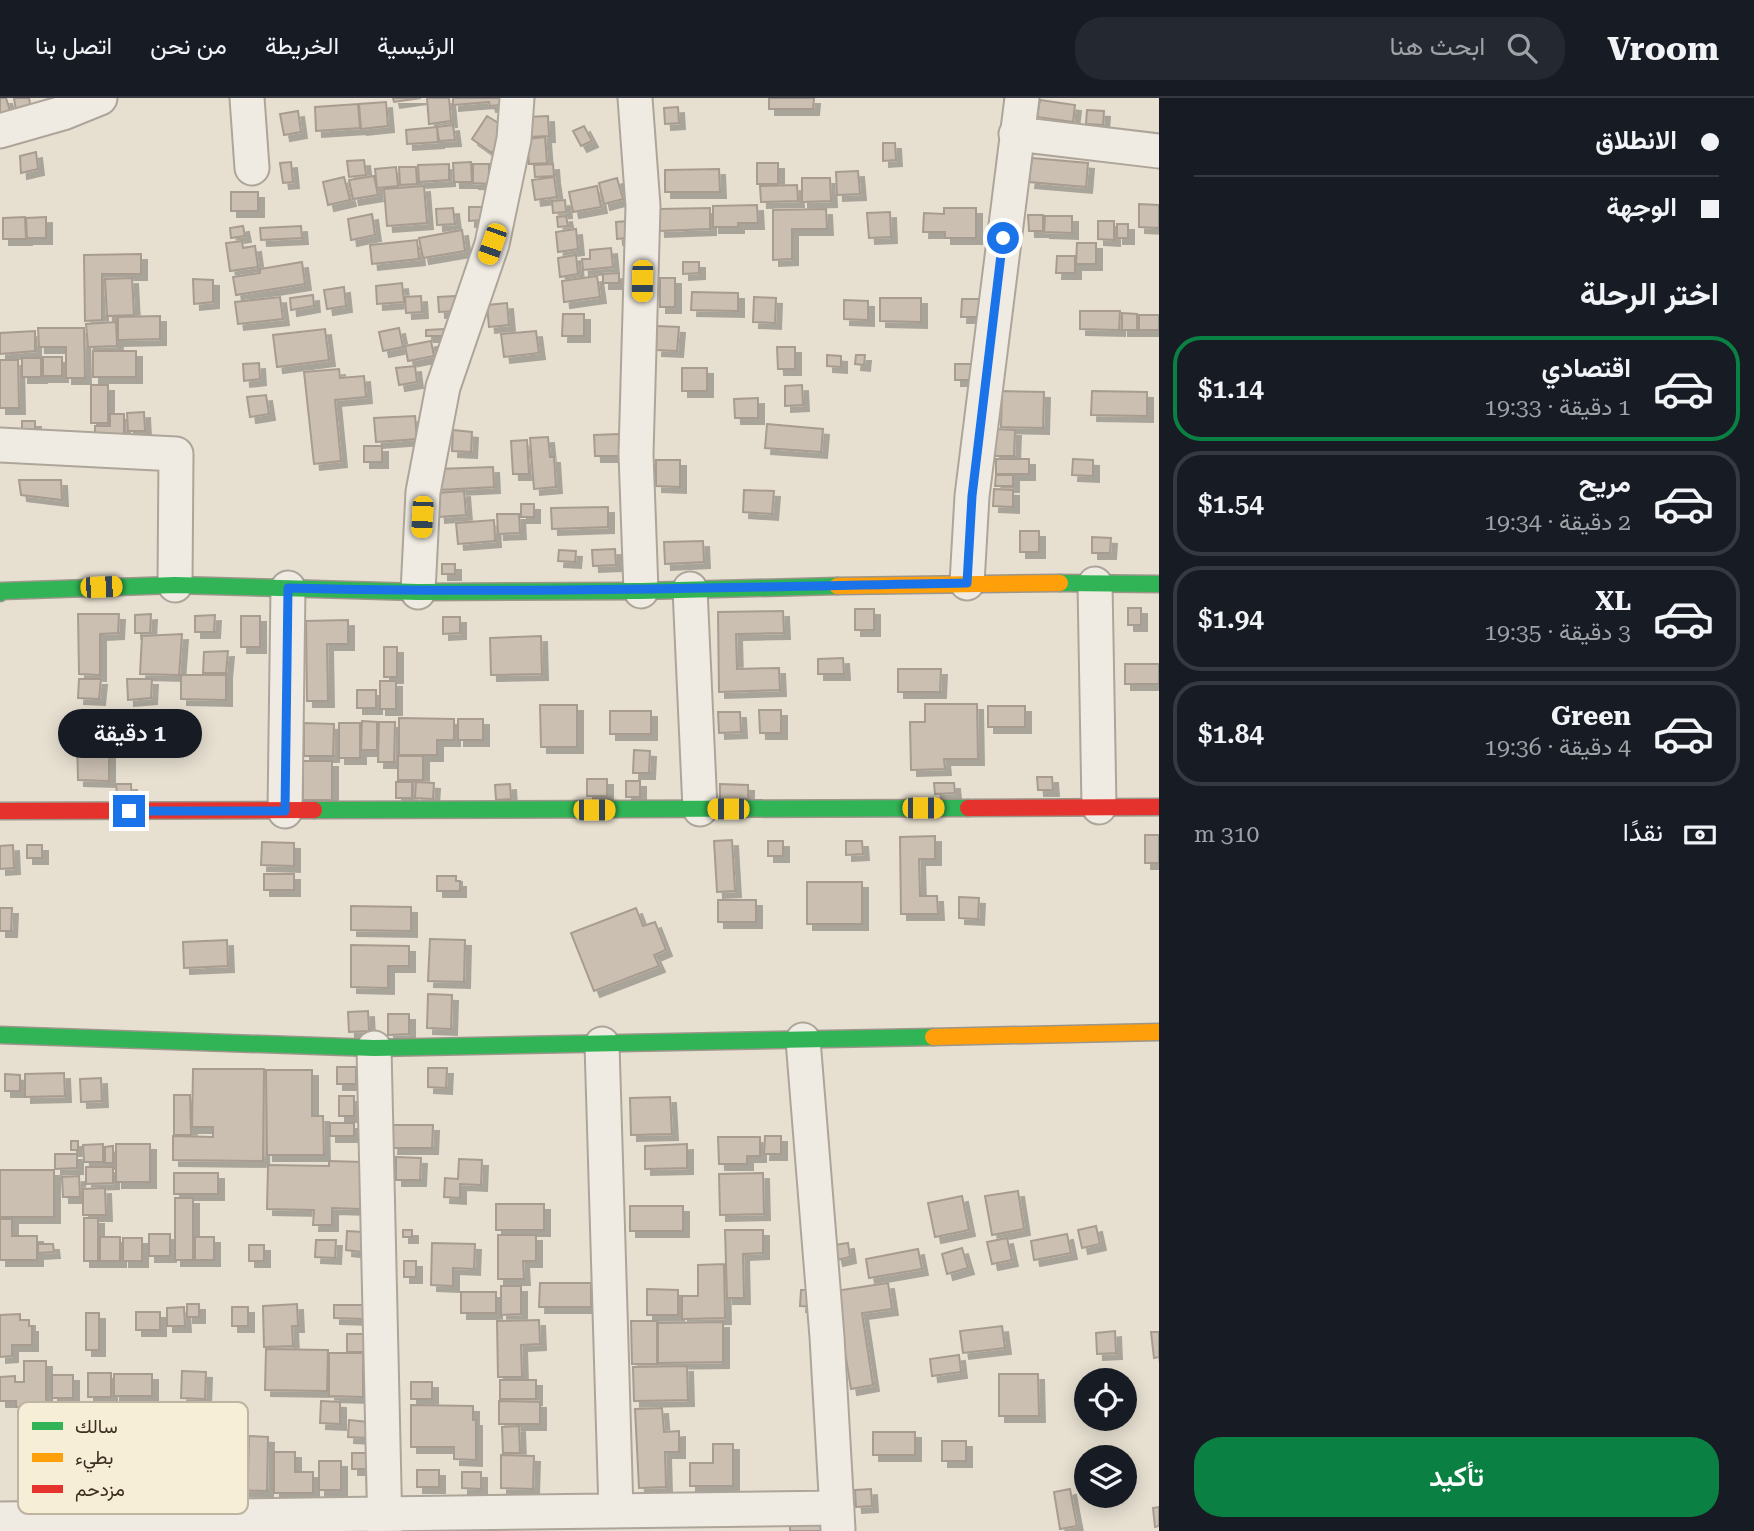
<!DOCTYPE html>
<html lang="ar">
<meta charset="utf-8">
<style>
:root{--surface:#171b24;--page:#242831;--text:#f1f3f6;--muted:#9ea1a6;--line:#363941;--accent:#0b8043}
body{margin:0;font-family:"Roboto Serif",Vazirmatn,serif;background:var(--page);color:var(--text);direction:rtl;height:100vh;display:flex;flex-direction:column;font-size:26px;white-space:nowrap}
*{box-sizing:border-box;margin:0}
p{font-size:23px;color:var(--muted)}
.icon{flex:none;width:38px;height:38px;fill:none;stroke:currentColor;stroke-width:2;stroke-linecap:round;stroke-linejoin:round}
.map{position:relative;flex:1;overflow:hidden;direction:ltr}
.drawer{display:flex;flex-direction:column;background:var(--surface);width:595px}
.drawer>*{flex:none}
.guide{display:grid;align-content:center;height:154px;padding:0 35px;background:var(--surface)}
.controls{position:absolute;left:1074px;top:1270px;display:grid;gap:14px}
.controls a{display:grid;place-items:center;width:63px;height:63px;border-radius:50%;background:var(--surface);box-shadow:0 4px 18px #0003;font-size:35px}
.end{position:absolute;width:32px;height:32px;margin:-16px;border:9px solid #1a73e8;background:#fff;box-shadow:0 0 0 4px #fff}
.from{border-radius:50%}
.bubble{position:absolute;height:49px;border-radius:24px;background:var(--surface);box-shadow:0 4px 18px #0003;font-size:23px;font-weight:600;line-height:49px;text-align:center;direction:rtl}
.car{position:absolute;width:21px;height:42px;margin:-21px -10px;border-radius:9px;box-shadow:0 0 5px 2px #0007;background:linear-gradient(#f5c518 24%,#345 0 40%,#f5c518 0 76%,#345 0 86%,#f5c518 0)}
.guide b{display:flex;align-items:center;gap:24px;height:66px;font-size:26px}
.guide b+b{border-top:2px solid var(--line)}
.guide i{width:18px;height:18px;background:var(--text)}
ul{padding:0;list-style:none}
li{display:flex;align-items:center;gap:21px;height:105px;margin:0 14px 10px;padding:0 21px;border:4px solid var(--line);border-radius:28px}
li div{flex:1}
li b{display:block;font-size:26px}
li em{font-style:normal;font-weight:600}
li.on{border-color:var(--accent)}
li>.icon{width:63px;height:63px;stroke-width:1.5}
h2{padding:0 35px;font-size:32px;line-height:84px}
.pay{display:flex;align-items:center;gap:18px;height:77px;padding:0 35px;font-size:26px}
.pay p{margin-inline-start:auto}
.button{display:flex;gap:14px;margin-top:auto;padding:14px 35px}
.button a{flex:1;height:80px;border-radius:28px;background:var(--accent);color:#fff;font-size:28px;font-weight:600;line-height:80px;text-align:center}
header{display:flex;align-items:center;gap:42px;box-sizing:border-box;height:98px;padding:0 35px;background:var(--surface);border-bottom:2px solid var(--line)}
header strong{font-size:33px}
nav{display:flex;gap:38px;margin-inline-start:auto;font-size:24px}
.search{width:490px;height:63px;background:var(--page);display:flex;align-items:center;gap:18px;box-sizing:border-box;padding:0 24px;border-radius:28px;color:var(--muted);font-size:26px}
main{display:flex;flex:1;min-height:0}
.map>svg:first-child{display:block}
.building{fill:#cbbfb2;stroke:#a89c90;stroke-width:2;filter:url(#shadow)}
.lines{fill:none;stroke-linecap:round;stroke-linejoin:round}
.street-casing{stroke:#ada599;stroke-width:37}
.fast-casing{stroke:#9c958a;stroke-width:19}
.slow-casing{stroke:#9c958a;stroke-width:19}
.jam-casing{stroke:#9c958a;stroke-width:19}
.street{stroke:#efebe3;stroke-width:33}
.fast{stroke:#30b455;stroke-width:16}
.slow{stroke:#ff9f0a;stroke-width:16}
.jam{stroke:#e5322d;stroke-width:16}
.route{stroke:#1a73e8;stroke-width:9}
.key{fill:#f7eed8;stroke:#bfb4a1;stroke-width:2}
.key-label{font-size:19px;fill:#3d2e20}
</style>
<header>
<strong>Vroom</strong>
<div class="search"><svg class="icon" aria-label="search" viewBox="0 0 24 24"><circle cx="10" cy="10" r="6"/><path d="M15 15l6 6"/></svg>ابحث هنا</div>
<nav><a>الرئيسية</a><a>الخريطة</a><a>من نحن</a><a>اتصل بنا</a></nav>
</header>
<main>
<section class="drawer">
<div class="guide">
<b><i class="from"></i>الانطلاق</b>
<b><i></i>الوجهة</b>
</div>
<h2>اختر الرحلة</h2>
<ul>
<li class="on"><svg class="icon" aria-label="car" viewBox="0 0 24 24"><path d="M5 17H2v-5l4-1 3-4h7l3 4 3 1v5h-3M9 17h6M6 11h13"/><circle cx="7" cy="17" r="2"/><circle cx="17" cy="17" r="2"/></svg><div><b>اقتصادي</b><p>1 دقيقة · 19:33</p></div><em>$1.14</em></li>
<li><svg class="icon" aria-label="car" viewBox="0 0 24 24"><path d="M5 17H2v-5l4-1 3-4h7l3 4 3 1v5h-3M9 17h6M6 11h13"/><circle cx="7" cy="17" r="2"/><circle cx="17" cy="17" r="2"/></svg><div><b>مريح</b><p>2 دقيقة · 19:34</p></div><em>$1.54</em></li>
<li><svg class="icon" aria-label="car" viewBox="0 0 24 24"><path d="M5 17H2v-5l4-1 3-4h7l3 4 3 1v5h-3M9 17h6M6 11h13"/><circle cx="7" cy="17" r="2"/><circle cx="17" cy="17" r="2"/></svg><div><b>XL</b><p>3 دقيقة · 19:35</p></div><em>$1.94</em></li>
<li><svg class="icon" aria-label="car" viewBox="0 0 24 24"><path d="M5 17H2v-5l4-1 3-4h7l3 4 3 1v5h-3M9 17h6M6 11h13"/><circle cx="7" cy="17" r="2"/><circle cx="17" cy="17" r="2"/></svg><div><b>Green</b><p>4 دقيقة · 19:36</p></div><em>$1.84</em></li>
</ul>
<div class="pay"><svg class="icon" aria-label="cash" viewBox="0 0 24 24"><path d="M3 7h18v10H3z"/><circle cx="12" cy="12" r="2"/></svg>نقدًا<p>310 m</p></div>
<div class="button"><a>تأكيد</a></div>
</section>
<div class="map">
<svg width="1159" height="1433" viewBox="0 0 1159 1433">
<defs>
<filter id="shadow"><feDropShadow dx="6" dy="6" stdDeviation="0" flood-color="#0004"/></filter>
</defs>
<rect width="100%" height="100%" fill="#e7e0d1"/>
<path class="building" d="M0,0H6L12,19L0,23Z
M14,0H29L31,11L16,13Z
M393,0H421L394,4Z
M427,0H449L451,23L429,26Z
M453,0H508L509,6L490,8L489,4L453,7Z
M769,0H814L813,11H769Z
M1040,2L1075,7L1073,24L1037,19Z
M386,4L388,28L361,31L359,6Z
M358,6L360,30L316,33L315,9Z
M678,9L679,25L665,26L664,10Z
M1087,12L1104,13L1103,27L1086,26Z
M298,13L301,34L284,37L280,16Z
M487,18L508,31L492,55L472,41Z
M548,18L549,38L527,39L526,19Z
M453,27L455,42L439,43L437,29Z
M584,28L592,43L581,48L573,33Z
M437,29L438,44L407,46L406,32Z
M545,39L547,65L529,66L527,41Z
M883,45H895L896,62L883,63Z
M36,54L38,71L21,75L20,58Z
M1032,60L1088,65L1086,89L1029,84Z
M364,62L366,77L349,79L347,63Z
M291,64L293,84L283,85L280,65Z
M471,64L472,84H454L453,65Z
M757,65H778V86H757Z
M449,66V82L419,84L418,67Z
M473,66H489V86L473,85Z
M553,66L554,78L535,79L534,67Z
M396,69L398,88L377,90L375,71Z
M399,69H416L417,86L400,87Z
M719,71L720,94H665V72Z
M858,73L860,96L837,97L836,74Z
M374,78L378,97L353,101L349,82Z
M344,79L350,102L328,107L323,84Z
M554,79L557,99L535,102L532,82Z
M617,80L623,101L604,106L599,85Z
M802,80H830L831,103L802,104Z
M797,87L798,103L761,104L760,88Z
M424,88L427,125L387,128L384,91Z
M597,88L601,109L573,114L569,94Z
M231,94H258V113H231Z
M565,102L566,114L553,115L552,103Z
M1139,106L1159,107V130L1139,129Z
M757,107L758,125H738V129H713V108Z
M469,109H483V122L469,123Z
M453,110L455,126L437,127L436,111Z
M710,110V131L659,133L658,111Z
M944,110H976V140H945V134H923L924,115L944,116Z
M826,111L827,131H792V161L773,162V112Z
M890,114L891,139L869,140L867,115Z
M372,116L375,137L351,142L348,121Z
M1028,117H1043V133H1029Z
M566,118L568,128L558,129L557,119Z
M1045,118H1072V135L1044,134Z
M25,119L26,141H3V120Z
M46,119V140H27L26,120Z
M627,123L628,140L617,141L616,124Z
M1098,123H1114V142L1098,141Z
M1117,126H1128V140H1117Z
M243,128L245,138L231,140L230,130Z
M301,128L302,140L261,142L260,130Z
M576,131L578,151L558,154L556,134Z
M462,132L465,153L423,160L419,140Z
M417,142L419,161L372,166L370,147Z
M242,143L243,150L255,148L258,169L230,173L226,145Z
M1077,145H1096V166H1076Z
M611,150L613,169L583,172L582,161H590V152Z
M141,156V176H102V222L85,223L84,157Z
M576,157L578,176L560,179L558,160Z
M1057,158H1075V175H1056Z
M302,164L305,186L236,197L233,179L260,175V171Z
M683,164H699V175L683,176Z
M619,175V185H603V176Z
M597,178L600,199L564,204L562,183Z
M132,180L134,217L107,218L105,181Z
M660,180H675V209H660Z
M193,181L213,182V204L194,206Z
M402,185L404,204L377,206L376,188Z
M344,189L346,208L327,211L324,192Z
M692,194L738,195V213L691,212Z
M313,197L314,208L291,212L290,200Z
M421,198L422,214L406,215L405,199Z
M455,198L456,213L439,214L438,199Z
M280,199L283,221L238,226L235,204Z
M754,199L776,200L775,225L753,224Z
M880,200H921V224L880,223Z
M962,201H981V219H961Z
M844,202L868,203V222L844,221Z
M507,205L509,227L489,229L487,207Z
M1080,213H1120L1119,232L1080,231Z
M1122,215L1137,216V232H1122Z
M563,216H584V238H562Z
M1139,217H1159V232H1139Z
M160,218V241L118,242V219Z
M116,224L117,248L88,249L86,226Z
M657,228L679,229L677,253L656,252Z
M38,230H84L85,280H66V249H39Z
M399,230L403,249L383,253L379,234Z
M325,231L329,262L277,269L273,237Z
M445,231V238H426V232Z
M35,233V253L0,256V235Z
M536,233L539,255L504,259L501,236Z
M431,243L434,258L408,263L405,248Z
M777,249H795V271H778Z
M93,253H136V279H93Z
M827,257L841,258V269L827,268Z
M856,257H865L864,267L855,266Z
M43,259H62V278H43Z
M22,260H41V279H22Z
M0,262H18L19,310H0Z
M259,265L260,281L244,283L243,266Z
M955,266H973L974,282H955Z
M415,268L417,284L399,287L396,270Z
M682,270H707V293H682Z
M339,271L340,280L364,278L366,299L335,302L341,363L314,366L304,274Z
M91,287H108V325H91Z
M802,287L803,307L785,308V288Z
M1002,293L1044,294L1043,330L1001,329Z
M1092,293L1147,294V318L1091,317Z
M266,297L269,316L250,319L247,299Z
M758,300V320H735L734,301Z
M144,314L145,333H128L127,315Z
M110,316H124V342H95V328H110Z
M415,318L417,341L376,344L374,320Z
M22,323H35V338H22Z
M767,326L823,331L821,354L765,350Z
M995,331L1015,332L1014,358H994Z
M453,332L472,334L471,354L452,353Z
M619,336V358H595L594,337Z
M548,339L550,359H554L556,389L534,391L530,340Z
M527,342L529,376H513L511,343Z
M364,348H382V364H364Z
M996,361H1029V376H996Z
M1073,361L1093,362V378L1072,377Z
M656,362H680V389L656,388Z
M493,369L494,389L438,392L437,371Z
M996,377H1013V388H995Z
M19,382H61L62,402L21,397Z
M994,391L1013,392V409L993,408Z
M744,392L774,393L772,416L743,414Z
M464,393L466,417L439,419L437,395Z
M521,406H534V419H521Z
M608,409V429L552,431L551,410Z
M497,416H519L520,435L498,436Z
M494,422L495,443L458,446L456,425Z
M1020,433H1039V454H1020Z
M1092,439L1111,440L1110,455H1092Z
M703,443L704,464L665,466L664,444Z
M615,451L616,467L593,468L592,452Z
M559,452L576,453L575,464L558,463Z
M442,466H455V476H442Z
M1128,510H1141V527H1128Z
M855,511H874V532H855Z
M783,513L784,535L736,536L737,571L779,570L780,592L719,594L718,514Z
M78,516H119L118,535L100,536V577L79,576Z
M151,516L150,535H135V517Z
M215,517L214,534H195V518Z
M241,518H260V549H241Z
M443,519H460V535L443,536Z
M348,522V546H327L328,603H307L306,523Z
M182,536L179,577L140,576L142,538Z
M541,538L542,576L491,577L490,540Z
M384,549H397V579H384Z
M228,553L226,575H203L204,554Z
M843,560L844,576H818V561Z
M1125,566H1159V586H1125Z
M898,571H941L940,594H898Z
M181,577H226V602L181,601Z
M79,581H101L99,601L78,600Z
M127,581H152L151,600L128,602Z
M380,583H396V611H380Z
M357,592H376V610H357Z
M925,606H977L978,661H944L945,671L911,672L910,624H925Z
M540,607H577V649H541Z
M988,608H1025V629H988Z
M759,612H781V635H760Z
M610,613H651V636H610Z
M718,614H740L741,634L719,635Z
M119,616H162V642L119,640Z
M399,620L454,621V642H437V657H399Z
M458,621H483V642H458Z
M362,623L377,624V652H361Z
M379,624H395L394,664H378Z
M304,625L334,626L333,658H304Z
M339,625H360V660H339Z
M77,640H109V683L78,682Z
M634,652L650,653L649,675H633Z
M398,658H423V682H398Z
M303,663H332V702H303Z
M1037,679H1052L1053,692H1038Z
M587,681H607V698H587Z
M626,683H640V699H626Z
M396,684H412V700H396Z
M416,684L434,685L433,701L415,700Z
M934,685H954L955,695L935,696Z
M116,686H131L132,707H118Z
M510,686L511,701L496,702L495,687Z
M720,686L748,687V701H720Z
M1145,737H1159V765H1145Z
M935,738V761H919L920,798H937L938,816H901L900,739Z
M732,742L735,793L717,794L714,743Z
M768,743H783V758H768Z
M846,743H862L863,756L846,757Z
M262,744L294,745V768L261,767Z
M13,747L14,770L0,771V748Z
M27,747H42V760H27Z
M264,776H294V792H264Z
M437,778H456V783H460V793H437Z
M807,784H862V826H807Z
M959,799L979,800L978,821L959,820Z
M718,802H756V824H718Z
M351,808L411,809V833L351,832Z
M0,810H12L11,833H0Z
M636,810L643,828L655,824L666,852L654,857L659,868L594,893L571,835Z
M430,841L465,842L464,884L428,883Z
M227,842L228,868L184,870L183,844Z
M351,847L409,848V868H388V890L351,889Z
M428,896L452,897L451,931L427,930Z
M368,913L369,933L349,934L348,914Z
M388,916H409V936L388,937Z
M337,969H356V986H337Z
M428,970H447L446,990L428,989Z
M193,971H264L263,1063L173,1062V1038L213,1039V1029H192Z
M266,972H312V1018H323L324,1057H267Z
M64,975L65,998L25,999V976Z
M5,976L20,977V993H5Z
M101,980L102,1003L81,1004L80,981Z
M174,997H190L191,1037H174Z
M339,998H354V1018H339Z
M670,999L672,1036L631,1037L630,1000Z
M330,1025H354V1038H330Z
M393,1027H433L432,1050H392Z
M765,1038H781V1056H764Z
M718,1039H760V1058H747V1066H719Z
M71,1043H78V1052H71Z
M103,1046V1064H84L83,1047Z
M116,1046H150V1084H116Z
M687,1046V1070L645,1071V1048Z
M113,1048V1065H105V1049Z
M55,1056H77V1070L55,1071Z
M396,1059L421,1060L420,1082H396Z
M459,1061L482,1062L481,1087L460,1086V1100L444,1099L445,1080L458,1081Z
M329,1063L362,1064L361,1111L332,1110V1127H313L314,1112L267,1111L268,1067L329,1068Z
M86,1069H113V1085L86,1086Z
M0,1072H54V1119H0Z
M174,1075H218V1096H174Z
M763,1075L764,1116L720,1117L719,1076Z
M79,1078L80,1099H63L62,1079Z
M105,1090L106,1117H83V1091Z
M1018,1093L1024,1131L992,1137L985,1098Z
M962,1098L969,1132L935,1139L928,1105Z
M175,1100H193V1162H175Z
M496,1106H544V1132H496Z
M630,1108H683V1133H630Z
M84,1120H98V1163H84Z
M0,1121H12V1138H37V1162H0Z
M1096,1128L1100,1146L1082,1150L1078,1132Z
M403,1132H412V1139H403Z
M725,1132H763V1155L743,1156L744,1200H727Z
M347,1133L363,1134L362,1154L346,1152Z
M149,1136H170V1158H149Z
M1067,1136L1071,1155L1034,1162L1031,1143Z
M498,1137H536V1163H523L524,1181H498Z
M100,1139H120V1163H100Z
M195,1139H214V1162H195Z
M123,1140H142V1163H123Z
M1007,1140L1012,1162L992,1166L987,1144Z
M316,1142H336L335,1160L315,1159Z
M432,1145L475,1146L474,1171L453,1170V1188L431,1187Z
M848,1145L850,1159L837,1162L834,1147Z
M38,1146H53L54,1154L38,1155Z
M249,1147H264V1163H249Z
M962,1150L968,1170L947,1176L942,1156Z
M918,1151L922,1171L869,1180L866,1161Z
M404,1163H416V1179H404Z
M724,1166L725,1220L682,1221V1198H698V1167Z
M540,1185H591V1209H539Z
M888,1185L892,1211L862,1215L873,1287L851,1291L835,1193Z
M501,1188H521V1216L501,1217Z
M647,1191L678,1192V1217H647Z
M801,1192H819V1209L800,1208Z
M461,1194H496V1215H461Z
M187,1206H199V1219H187Z
M297,1206L298,1228H292L293,1248L264,1249L263,1208Z
M334,1207H365V1221L334,1220Z
M184,1209L185,1228H167V1210Z
M232,1209H248V1228H232Z
M136,1214H160V1232H136Z
M86,1215H99V1252H86Z
M20,1216V1222H29V1228H32V1247H12V1258L0,1259V1217Z
M539,1222L540,1246L521,1247L522,1279H498L497,1223Z
M631,1223H657V1266H632Z
M723,1224V1264L658,1265V1225Z
M1002,1228L1005,1250L963,1255L960,1233Z
M1115,1233L1116,1255L1097,1256L1096,1235Z
M1151,1234H1159V1259L1154,1260Z
M347,1236H366V1254H347Z
M266,1251L328,1252L327,1293L265,1292Z
M329,1255H363V1299L329,1298Z
M959,1257L961,1274L932,1278L930,1261Z
M24,1263H46V1309H16V1303H0V1279L15,1278V1284H24Z
M687,1268L688,1302L634,1303L633,1269Z
M182,1273L206,1274L205,1301L181,1300Z
M88,1275H111V1299H88Z
M114,1276H152V1298H114Z
M999,1276H1038L1039,1318H999Z
M52,1277H73V1300H52Z
M500,1282H536V1301H500Z
M411,1284H432V1301H411Z
M321,1303L340,1304V1326L320,1325Z
M499,1303L540,1304V1326H499Z
M411,1307L473,1308V1322H476V1362L454,1361V1349H411Z
M662,1310L664,1334L679,1333V1354H665L666,1389L639,1390L635,1311Z
M349,1322L368,1324L367,1340L348,1339Z
M519,1328L520,1355H503L502,1329Z
M873,1334H915V1357H873Z
M249,1338L268,1339L267,1393L235,1392L236,1377H248Z
M942,1343H966V1363H942Z
M713,1346H733V1388H690V1365H713Z
M274,1354H295V1374H313V1395H274Z
M352,1355H380L381,1399H367L366,1371H352Z
M501,1357L534,1358L533,1391L501,1390Z
M319,1363H341V1392H319Z
M417,1372H439V1389H417Z
M462,1374H481V1391L462,1390Z
M871,1391L872,1408L856,1409L855,1392Z
M1070,1391L1077,1428L1060,1431L1054,1394Z
M1159,1409V1428L1155,1429L1153,1410Z
M790,1427H823V1433H790Z"/>
<g class="lines">
<g class="street-casing">
<path id="street" d="M247,0L252,70
M635,0L643,108L636,356L641,493
M0,33L63,15L100,0
M1016,36L1159,53
M0,347L176,356L175,487
M967,485L972,398L1022,0
M1095,486L1099,709
M690,491L700,711
M418,494L423,394L443,289L492,146L514,41L517,0
M285,713L288,490
M803,942L827,1239L838,1431
M602,946L616,1413
M374,950L385,1433
M0,1421L837,1410"/>
</g>
<g class="fast-casing">
<path id="fast" d="M1060,485L1159,486
M0,495L2,493L175,487L418,494L641,493L837,488
M314,712L968,710
M0,937L374,950L933,939"/>
</g>
<g class="slow-casing">
<path id="slow" d="M837,488L1060,485
M933,939L1159,934"/>
</g>
<g class="jam-casing">
<path id="jam" d="M968,710L1159,709
M0,713L314,712"/>
</g>
<use href="#street" class="street"/>
<use href="#fast" class="fast"/>
<use href="#slow" class="slow"/>
<use href="#jam" class="jam"/>
</g>
<g class="lines">
<path class="route" d="M129,713H285L288,490C514,496 741,489 967,485L972,398L1003,140"/>
</g>
<rect x="18" y="1304" width="230" height="112" rx="10" class="key"/>
<rect x="32" y="1324" width="31" height="8" fill="#30b455"/>
<rect x="32" y="1355" width="31" height="9" fill="#ff9f0a"/>
<rect x="32" y="1387" width="31" height="8" fill="#e5322d"/>
<g class="key-label">
<text x="75" y="1335">سالك</text>
<text x="75" y="1366">بطيء</text>
<text x="75" y="1398">مزدحم</text>
</g>
</svg>
<div class="controls">
<a><svg class="icon" aria-label="locate" viewBox="0 0 24 24"><circle cx="12" cy="12" r="6"/><path d="M12 2v4M12 18v4M2 12h4M18 12h4"/></svg></a>
<a><svg class="icon" aria-label="layers" viewBox="0 0 24 24"><path d="M12 4l9 5-9 5-9-5zM3 14l9 5 9-5"/></svg></a>
</div>
<i class="end from" style="left:1003px;top:140px"></i>
<i class="end" style="left:129px;top:713px"></i>
<div class="bubble" style="left:58px;top:611px;width:144px">1 دقيقة</div>
<i class="car" style="left:492px;top:146px;rotate:199deg"></i>
<i class="car" style="left:642px;top:183px;rotate:181deg"></i>
<i class="car" style="left:422px;top:419px;rotate:183deg"></i>
<i class="car" style="left:101px;top:489px;rotate:88deg"></i>
<i class="car" style="left:923px;top:710px;rotate:90deg"></i>
<i class="car" style="left:728px;top:711px;rotate:270deg"></i>
<i class="car" style="left:594px;top:712px;rotate:90deg"></i>
</div>
</main>
